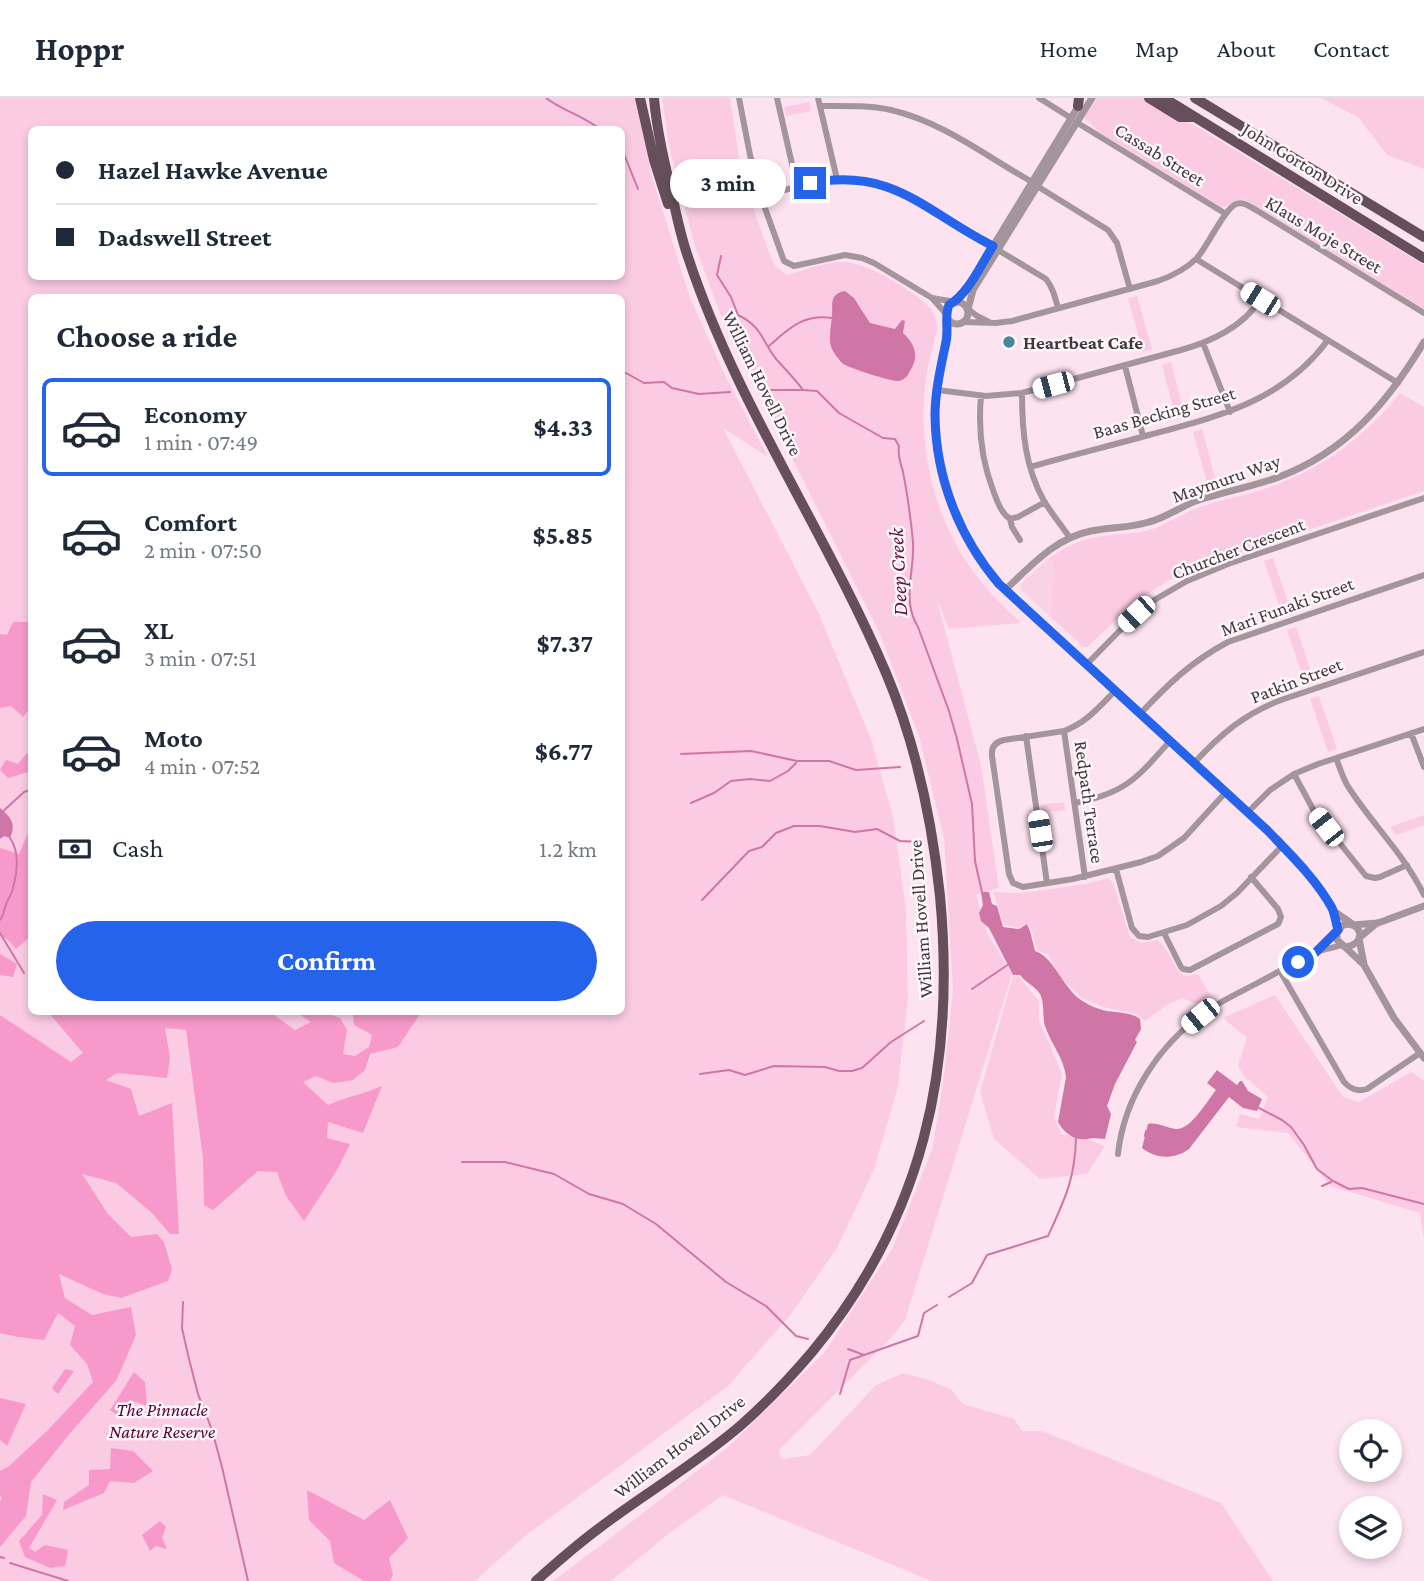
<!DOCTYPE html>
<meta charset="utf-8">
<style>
:root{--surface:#fff;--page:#f2f2f3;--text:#1f2937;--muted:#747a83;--line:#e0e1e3;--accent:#2563eb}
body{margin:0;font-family:"Crimson Pro",serif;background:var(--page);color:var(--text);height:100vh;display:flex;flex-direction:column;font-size:26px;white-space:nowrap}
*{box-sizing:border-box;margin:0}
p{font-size:23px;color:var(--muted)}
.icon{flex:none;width:38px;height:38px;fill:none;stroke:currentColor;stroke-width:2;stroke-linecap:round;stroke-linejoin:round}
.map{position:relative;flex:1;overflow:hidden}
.details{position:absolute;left:28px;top:196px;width:597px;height:721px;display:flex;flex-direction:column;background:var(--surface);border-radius:10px;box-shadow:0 4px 10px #0003}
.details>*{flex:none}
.guide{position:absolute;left:28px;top:28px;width:597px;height:154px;border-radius:10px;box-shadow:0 4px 10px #0003;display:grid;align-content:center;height:154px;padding:0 28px;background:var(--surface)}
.fabs{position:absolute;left:1339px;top:1321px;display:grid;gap:14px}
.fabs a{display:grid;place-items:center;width:63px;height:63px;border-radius:50%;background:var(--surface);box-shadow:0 4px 10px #0003;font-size:35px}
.end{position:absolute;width:32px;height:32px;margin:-16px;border:9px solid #2563eb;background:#fff;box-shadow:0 0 0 4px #fff}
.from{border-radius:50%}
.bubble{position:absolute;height:49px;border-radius:24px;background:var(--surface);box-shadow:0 4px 10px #0003;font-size:23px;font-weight:700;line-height:49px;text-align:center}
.car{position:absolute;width:21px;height:42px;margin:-21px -10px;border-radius:9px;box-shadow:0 0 5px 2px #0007;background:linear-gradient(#fff 24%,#345 0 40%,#fff 0 76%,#345 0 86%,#fff 0)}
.guide b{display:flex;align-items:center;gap:24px;height:66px;font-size:26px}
.guide b+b{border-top:2px solid var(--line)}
.guide i{width:18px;height:18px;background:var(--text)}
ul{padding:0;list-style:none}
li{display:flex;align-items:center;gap:21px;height:98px;margin:0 14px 10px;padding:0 14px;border:4px solid transparent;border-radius:10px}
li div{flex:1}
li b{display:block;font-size:26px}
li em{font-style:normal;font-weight:700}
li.active{border-color:var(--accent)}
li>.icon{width:63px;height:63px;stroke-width:1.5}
h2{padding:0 28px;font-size:32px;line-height:84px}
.pay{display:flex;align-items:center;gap:18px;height:77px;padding:0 28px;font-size:26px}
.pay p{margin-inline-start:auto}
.button{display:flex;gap:14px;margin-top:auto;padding:14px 28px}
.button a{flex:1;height:80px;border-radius:42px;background:var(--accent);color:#fff;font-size:28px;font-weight:700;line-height:80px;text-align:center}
header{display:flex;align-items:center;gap:42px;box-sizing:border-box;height:98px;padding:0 35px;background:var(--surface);border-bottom:2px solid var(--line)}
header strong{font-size:33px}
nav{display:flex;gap:38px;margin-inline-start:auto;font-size:24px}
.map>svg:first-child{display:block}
.built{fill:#f9d2e5}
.green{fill:#fbcbe3;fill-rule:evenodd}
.forest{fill:#f79acb}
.water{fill:#cf76a6}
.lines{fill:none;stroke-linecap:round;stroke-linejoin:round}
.stream{stroke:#cf76a6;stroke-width:2}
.minor{stroke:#a3959b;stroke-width:6}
.tertiary{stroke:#a3959b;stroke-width:7}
.primary{stroke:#664f5a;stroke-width:10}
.route{stroke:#2563eb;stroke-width:9}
.poi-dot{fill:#468899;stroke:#fdf7fa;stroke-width:2.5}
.labels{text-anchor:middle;stroke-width:5;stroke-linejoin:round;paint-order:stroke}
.street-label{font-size:19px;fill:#43373d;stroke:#fdf7fa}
.poi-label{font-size:19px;font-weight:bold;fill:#43373d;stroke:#fdf7fa;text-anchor:start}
.park-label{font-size:19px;font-style:italic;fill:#56023a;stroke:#fdf7fa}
.water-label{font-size:21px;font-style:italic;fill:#621244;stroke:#fdf7fa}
</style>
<header>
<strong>Hoppr</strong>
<nav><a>Home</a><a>Map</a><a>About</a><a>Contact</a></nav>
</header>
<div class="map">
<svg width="1424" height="1483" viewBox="0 0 1424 1483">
<rect width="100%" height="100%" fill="#fde3f0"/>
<path class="built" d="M1049,460L1053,465L1051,519L1021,492V486Z"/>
<path class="green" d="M0,0H637L651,75L690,200L726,279L768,359L723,330L818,514L871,641L893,719L906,811L908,901L898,988L874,1071L837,1150L791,1216L728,1288L525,1438L475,1483H0ZM32,32H621V178H32ZM32,200H621V914H32Z
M662,0H730L740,66L751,104L768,152L775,168L787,177C806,172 826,163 846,164C867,165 918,195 931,211C935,218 937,224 937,232C933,247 929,263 926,279C917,351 934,425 980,482C992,498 1007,511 1021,525L949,531L937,502L981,667L999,790L976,797L987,835L1012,876L905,1222L891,1240L779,1352L780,1359L784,1361L810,1357L876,1287L903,1275L929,1282L952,1292L963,1306L1014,1321L1022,1333H1042L1221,1405L1273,1483H932L723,1397L672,1433L611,1483H553L608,1442L728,1349L824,1255L892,1151L932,1052L943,985L953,893L944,740L919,638L879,534L781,338L728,236L695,148L669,49Z
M1097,0H1143L1177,20L1194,27L1424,167V211L1246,102C1233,99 1231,109 1221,109L1099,34L1085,21V17Z
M1321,0H1424V71L1387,57L1358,19Z
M809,4L811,13L786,18L784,9Z
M1137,198L1152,251L1143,254L1128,200Z
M1171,264L1185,319L1176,321L1162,267Z
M1400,295L1424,309V393L1213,464L1174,479L1149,495L1128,510L1088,549H1084L1051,519L1053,465L1049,460C1065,449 1083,440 1103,438C1117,436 1132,436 1146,433C1165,428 1181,416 1200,409C1222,401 1245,398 1267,390C1321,372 1365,339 1400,295Z
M1202,331L1217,386L1208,388L1193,334Z
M1273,460L1291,513L1282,516L1264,463Z
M1296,529L1314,582L1305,585L1287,532Z
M1319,598L1337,651L1328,654L1310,601Z
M1064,704L1065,712L1042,715L1041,707Z
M1424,717V727L1396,737L1390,729Z
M1108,780L1113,785L1130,839L1141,845L1158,842C1170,852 1172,868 1184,878L1198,876L1211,898L1196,906L1182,900L1167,907L1145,923L1136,916L1103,909L1082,900L1062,881L1048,857L1037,852L1031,831L1027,825L1019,830L1004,827L993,794L1020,795L1086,786Z
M1013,878L1019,879L1039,903V922L1062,976L1054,1020L1062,1036L1089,1042L1105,1048L1087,1076L1040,1081L994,1041L980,994Z
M1275,897L1343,999L1359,1004L1411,974L1424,983V1142L1420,1115L1330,1088L1288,1035L1236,1029L1240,1016L1259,1021L1268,999L1244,978L1238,968L1247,940L1223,920Z"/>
<path class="forest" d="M13,524H31V609L23,619L11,608L0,610V536L7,537Z
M31,654V673L8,680L0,672L6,662L18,666L26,656Z
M31,733V838L16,851L7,841L0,838V750L19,756L28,735Z
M0,856L17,866L13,879L0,877Z
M48,914H270L295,932L311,924L296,914H324L340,920L347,932L343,956L355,958L369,949L372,937L354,927L353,914H415L420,916L398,949L370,956L365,972L353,982L333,985L316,978L303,984L328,1007C346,999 364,996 382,988L363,1035L328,1024L327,1040L350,1046L337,1072L304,1123L286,1098L277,1074L258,1073L213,1112L204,1107L203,1060L186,932L165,930L170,960L167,980L117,975L106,982L131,991L139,1018L172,1005L179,1136H170L151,1114L116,1085L82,1076L108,1116L131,1139L157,1136L164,1144L172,1171L168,1183L121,1200L103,1196L59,1176L65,1200L92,1217L131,1209L136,1237L116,1283L71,1334L31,1384L26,1418L0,1449V1403L2,1401L0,1397V1373L9,1368L48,1332L93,1284L87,1266L70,1247L75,1228L58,1215L44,1242L18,1239L0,1235V917L71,964L83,955Z
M65,1271L74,1273L58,1296L52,1290Z
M134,1274L145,1284L147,1308L130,1302L118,1318L110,1312Z
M0,1300L26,1306L7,1348L0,1342Z
M111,1350L133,1353L153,1373L134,1385L110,1383L104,1395L63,1412L64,1404L89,1387V1372L110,1371Z
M307,1392L364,1422L390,1402L408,1440L389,1460L393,1477L390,1483H364L334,1465L330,1443L309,1422Z
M43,1396L57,1402L29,1450L35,1454L45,1447L68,1452L65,1468L50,1470L25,1459L19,1443L42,1417Z
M160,1423L166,1429L162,1439L167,1451L156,1448L150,1453L142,1437Z"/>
<path class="water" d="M845,193L854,200L870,225L895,231L902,222L905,223L903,235C916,247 919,259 910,273C908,277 906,281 899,283C892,284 848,270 842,265C839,262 834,255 832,251C828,242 831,228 832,218C833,206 829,196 845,193Z
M0,710C12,720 16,726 10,740L4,738L0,741Z
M981,794H989L992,806L997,808L1003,829L1019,831L1027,826L1030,833L1035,853C1055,860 1062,889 1081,902C1088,907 1098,911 1107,913C1118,915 1131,914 1140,921L1141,931L1135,942L1137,944L1115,986L1107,1008L1111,1016L1105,1041C1101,1041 1097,1040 1093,1040C1091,1040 1089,1041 1088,1041C1074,1043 1064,1035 1058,1024L1066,979C1064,960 1051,946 1045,928C1042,918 1045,906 1040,896C1035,888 1026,885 1020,877H1013L989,830L981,823L979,815L983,807Z
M1217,972L1237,987L1240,983H1242L1248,993L1262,1001L1257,1013L1243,1010L1229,999L1189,1051C1174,1062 1156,1061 1142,1050L1148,1026C1158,1024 1166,1030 1176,1031C1191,1032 1207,1003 1216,992L1207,985Z"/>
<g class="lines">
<path class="stream" d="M546,0C563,13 584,18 601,32
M621,53L624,56L638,91
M721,158L717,177L731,199L738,217C763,229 762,244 777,262C786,272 795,281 803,292L817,293L839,315L883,340L895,341L899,348C897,361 902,366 904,379C908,400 911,423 913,444C915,474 901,501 918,529L949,613L957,641L972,706L975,763L982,794
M769,248C789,230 803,216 832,220
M621,277L626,275L644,285L664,284L672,290L699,296L730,294
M758,292H802
M681,656L751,653L797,663H829L856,672L900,669
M691,705L714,695L731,683L750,681L770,683L788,673L796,665
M0,716L24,694L32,691
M702,802L749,753L762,749L776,735L794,728H820L855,734L877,731L900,743L920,744
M0,822C4,817 4,812 6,806C8,801 12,796 13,790C17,775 20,754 10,740
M0,835L24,875
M972,891L1009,866
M700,976L729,972L745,977L774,968L825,969L839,973H852L862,970L891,944L924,923
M1259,1010L1282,1022L1291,1029L1304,1047L1317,1071L1333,1083L1349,1091L1362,1090L1424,1106
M1145,1038L1146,1033
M462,1064H505L554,1076L589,1096L623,1106L656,1126L726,1184L766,1208L796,1238L808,1241
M1322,1088L1331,1084
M949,1199L972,1185L987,1157L1048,1138C1065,1101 1075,1081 1076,1040
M183,1204L182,1230L188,1257L198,1296L212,1332L222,1369L248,1483
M848,1251L864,1257
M840,1296L850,1262L918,1238L924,1215L937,1207
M0,1459L4,1460
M10,1465L68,1483"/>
<path class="minor" d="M739,0L750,57L761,99L784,163L794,168L845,157L862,160L874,165L932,200L947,217
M777,0L797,88
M818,0L837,81
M1039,0L1071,20
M820,8C843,8 867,7 891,12C943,24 986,58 1032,84
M1076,24L1226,116
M1037,88L1108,132L1117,145L1130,191
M761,99C815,82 860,71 913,100C941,115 965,134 993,148
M998,152L1046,181C1053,190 1055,199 1058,210
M1196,161L1398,285
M932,200L955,204
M968,211L977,218L989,224
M963,224L996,225L1012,223L1158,183C1172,178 1186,171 1197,160C1207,149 1225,110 1236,106C1244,103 1250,109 1256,112L1424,215
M1203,245L1230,314
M1125,268L1143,338
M937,292L986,298L1022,295L1181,252C1210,244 1245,228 1260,201
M1022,295C1022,333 1025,369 1044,403C1052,416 1061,427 1070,440
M981,298C978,331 981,361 993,392C997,403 1001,415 1010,421L1018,419L1045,404
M1030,369C1069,358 1109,348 1149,337C1219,318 1282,304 1328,242
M1010,421L1012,429L1020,442
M1086,567L1136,516L1156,501L1187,483L1228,466L1424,400
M1115,593C1098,610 1087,624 1064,633L1004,642C995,644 991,649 992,658L1009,776L1013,785L1023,789L1073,781L1141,764L1158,758L1184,740L1226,694
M1140,616C1168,586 1192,563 1228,544L1424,477
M1064,633L1085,779
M1411,635L1424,669
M1026,638L1047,785
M1336,660C1340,670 1343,681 1349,690C1373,727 1404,756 1424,797
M1194,665C1221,636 1244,616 1281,602L1424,554
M1294,676L1314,713L1366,778L1375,780L1380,779L1407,767
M1075,705C1126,695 1137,680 1170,643
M1248,714L1270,692L1294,676L1318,666L1424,631
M1116,771L1132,830L1139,838L1148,839L1187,827L1221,808L1237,795L1282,748
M1164,835L1181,869L1183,871L1190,872L1278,826L1281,819L1278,811L1251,779
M1317,853L1337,835
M1280,873L1344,984C1351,991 1357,994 1367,991L1420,955
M1118,1056C1124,999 1160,945 1207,913C1224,901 1245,892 1263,882C1281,873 1298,861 1316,854C1324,851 1333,850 1342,847"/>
<path class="tertiary" d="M956,203L973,181L1079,7
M946 215a11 11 0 1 1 22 0a11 11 0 1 1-22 0Z
M968,211L973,192L978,184L1092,0
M947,219C947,251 937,282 935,315C933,386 966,454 1016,503L1267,732C1290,756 1316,781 1332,810C1335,817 1336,825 1338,832
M1005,492C1031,468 1055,440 1091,433C1110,429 1130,430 1149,424C1168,419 1184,406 1202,401C1228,393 1254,388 1279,379C1347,353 1388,304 1424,244
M1334,813C1340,818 1352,825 1357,830C1365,840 1355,848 1345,849L1337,842V835L1343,827L1350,826
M1352,827L1378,825L1424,808
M1359,840L1377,825
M1359,841L1364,866
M1345,849L1364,867L1394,920L1424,960"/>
<path class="primary" d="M640,0L654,62L668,106
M1149,0L1180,19H1194
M1164,0L1424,160
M1195,0L1424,139
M1078,8L1079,0
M536,1483C557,1464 579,1445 602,1428C647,1394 697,1365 740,1328C765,1306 790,1280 812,1254C923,1120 956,970 940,798C932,722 916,646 886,575C826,434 736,305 688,159C681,139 677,120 673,101C665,67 657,34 654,0"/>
</g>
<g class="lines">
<path class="route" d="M810,85C894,69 925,114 993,148C980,168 969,195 949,207C944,218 949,232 946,244C941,268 935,293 935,318C936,380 959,439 999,486L1267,732C1290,756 1316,781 1332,810C1335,817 1336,825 1338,832L1316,854L1298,864"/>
</g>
<circle class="poi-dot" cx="1009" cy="244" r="7"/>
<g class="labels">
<g class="street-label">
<text transform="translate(1160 56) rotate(32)" y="7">Cassab Street</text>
<text transform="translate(1303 65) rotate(32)" y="7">John Gorton Drive</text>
<text transform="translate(1324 136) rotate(31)" y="7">Klaus Moje Street</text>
<text transform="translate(763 285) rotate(64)" y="7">William Hovell Drive</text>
<text transform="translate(1164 314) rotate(-16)" y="7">Baas Becking Street</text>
<text transform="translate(1226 380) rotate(-19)" y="7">Maymuru Way</text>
<text transform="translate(1238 450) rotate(-21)" y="7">Churcher Crescent</text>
<text transform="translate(1287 508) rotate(-20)" y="7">Mari Funaki Street</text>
<text transform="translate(1296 582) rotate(-21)" y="7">Patkin Street</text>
<text transform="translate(1090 704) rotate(82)" y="7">Redpath Terrace</text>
<text transform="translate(920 821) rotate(-94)" y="7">William Hovell Drive</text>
<text transform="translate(679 1348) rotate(-37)" y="7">William Hovell Drive</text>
</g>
<g class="poi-label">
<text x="1023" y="251">Heartbeat Cafe</text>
</g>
<g class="park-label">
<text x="162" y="1318">The Pinnacle<tspan x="162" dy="22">Nature Reserve</tspan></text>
</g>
<g class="water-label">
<text transform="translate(898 474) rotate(-93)" y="7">Deep Creek</text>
</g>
</g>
</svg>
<div class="fabs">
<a><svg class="icon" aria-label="locate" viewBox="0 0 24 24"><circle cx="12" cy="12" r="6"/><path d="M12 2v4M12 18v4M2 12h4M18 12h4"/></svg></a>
<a><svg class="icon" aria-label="layers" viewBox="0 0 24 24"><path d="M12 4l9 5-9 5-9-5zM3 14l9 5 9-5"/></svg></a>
</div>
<i class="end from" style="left:1298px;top:864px"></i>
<i class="end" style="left:810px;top:85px"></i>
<div class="bubble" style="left:670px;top:61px;width:116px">3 min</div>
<i class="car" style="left:1260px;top:201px;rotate:302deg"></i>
<i class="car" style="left:1053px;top:287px;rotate:255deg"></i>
<i class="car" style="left:1136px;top:516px;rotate:227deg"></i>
<i class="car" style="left:1326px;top:729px;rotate:322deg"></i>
<i class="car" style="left:1040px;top:733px;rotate:351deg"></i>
<i class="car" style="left:1200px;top:918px;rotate:231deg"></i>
<div class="guide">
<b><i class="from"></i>Hazel Hawke Avenue</b>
<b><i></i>Dadswell Street</b>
</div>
<section class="details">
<h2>Choose a ride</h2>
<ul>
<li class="active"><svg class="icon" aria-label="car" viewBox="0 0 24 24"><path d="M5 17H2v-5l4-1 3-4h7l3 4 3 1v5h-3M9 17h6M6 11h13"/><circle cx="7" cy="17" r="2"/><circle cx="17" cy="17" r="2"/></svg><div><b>Economy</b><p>1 min · 07:49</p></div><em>$4.33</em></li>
<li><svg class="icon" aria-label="car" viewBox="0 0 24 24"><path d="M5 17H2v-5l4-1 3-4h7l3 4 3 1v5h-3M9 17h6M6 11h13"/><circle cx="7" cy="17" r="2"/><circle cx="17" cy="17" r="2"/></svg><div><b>Comfort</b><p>2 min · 07:50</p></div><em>$5.85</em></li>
<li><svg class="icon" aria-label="car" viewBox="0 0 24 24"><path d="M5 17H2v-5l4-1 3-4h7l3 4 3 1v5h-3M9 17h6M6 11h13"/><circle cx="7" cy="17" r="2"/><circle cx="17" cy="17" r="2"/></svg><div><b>XL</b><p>3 min · 07:51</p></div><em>$7.37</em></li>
<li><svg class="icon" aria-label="car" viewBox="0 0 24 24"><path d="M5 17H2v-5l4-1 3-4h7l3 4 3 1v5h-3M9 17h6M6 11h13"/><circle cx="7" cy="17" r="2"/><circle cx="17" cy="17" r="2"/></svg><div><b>Moto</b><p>4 min · 07:52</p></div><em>$6.77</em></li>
</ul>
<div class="pay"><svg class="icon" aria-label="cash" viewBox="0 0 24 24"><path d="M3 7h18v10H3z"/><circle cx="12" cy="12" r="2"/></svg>Cash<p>1.2 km</p></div>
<div class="button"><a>Confirm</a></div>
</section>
</div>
